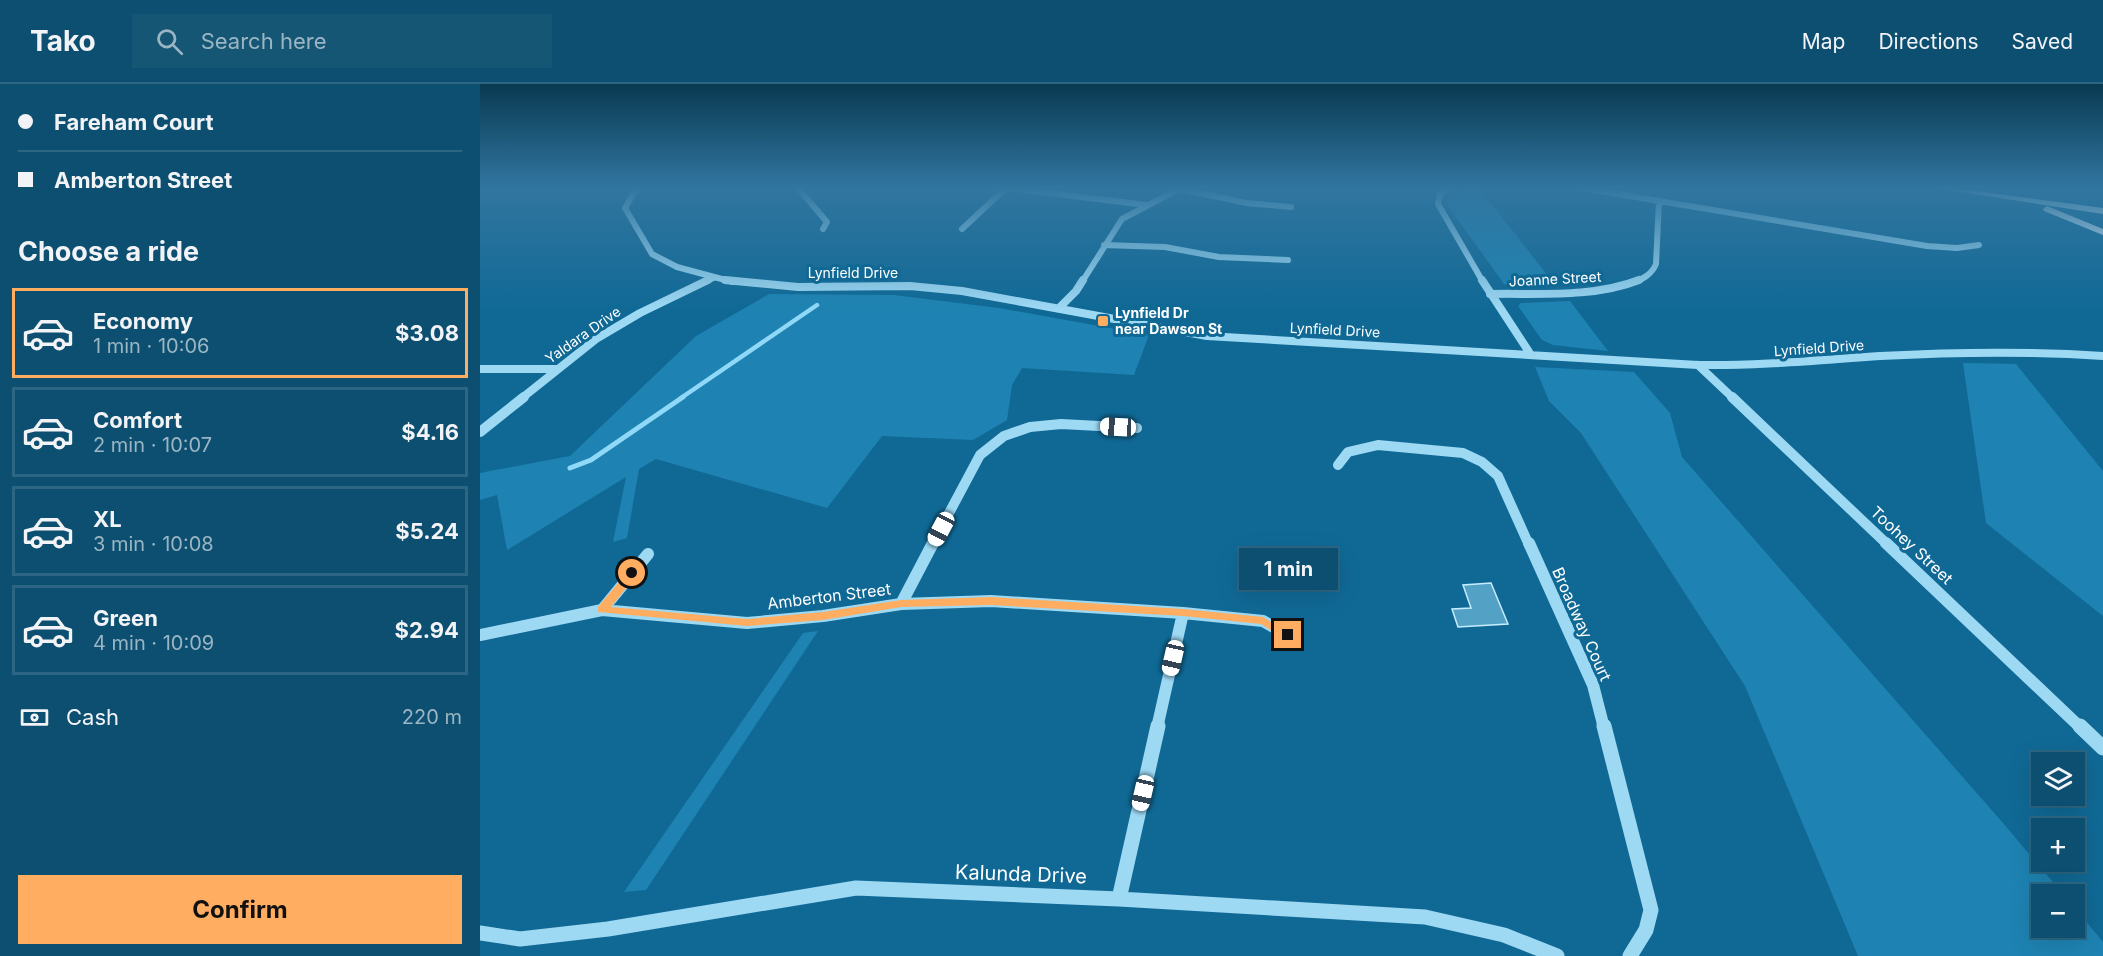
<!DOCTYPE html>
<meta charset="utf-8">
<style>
:root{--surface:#0c4f70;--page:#155675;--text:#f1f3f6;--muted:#9ab5c3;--line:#2c6683;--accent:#ffad61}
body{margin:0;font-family:Inter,sans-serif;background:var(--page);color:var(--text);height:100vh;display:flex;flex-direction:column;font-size:22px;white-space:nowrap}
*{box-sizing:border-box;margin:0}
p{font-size:20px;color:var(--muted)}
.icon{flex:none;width:33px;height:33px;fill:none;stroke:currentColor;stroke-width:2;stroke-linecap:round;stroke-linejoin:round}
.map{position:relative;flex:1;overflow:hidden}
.drawer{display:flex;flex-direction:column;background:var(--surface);width:480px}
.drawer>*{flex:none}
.guide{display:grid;align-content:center;height:132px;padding:0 18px;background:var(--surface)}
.tools{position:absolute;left:1551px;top:668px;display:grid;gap:12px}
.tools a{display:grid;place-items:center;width:54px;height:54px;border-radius:0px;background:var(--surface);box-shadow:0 6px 24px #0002,0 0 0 2px var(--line);font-size:30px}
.end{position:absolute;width:27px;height:27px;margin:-14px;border:8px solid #ffad61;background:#111;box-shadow:0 0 0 3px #111}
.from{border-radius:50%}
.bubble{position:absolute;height:42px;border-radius:0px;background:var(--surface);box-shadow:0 6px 24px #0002,0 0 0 2px var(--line);font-size:20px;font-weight:700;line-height:42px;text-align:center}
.car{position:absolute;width:18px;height:36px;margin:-18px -9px;border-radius:8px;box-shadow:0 0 4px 2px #0007;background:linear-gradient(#fff 24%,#345 0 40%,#fff 0 76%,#345 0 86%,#fff 0)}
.guide b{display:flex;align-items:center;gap:21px;height:57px;font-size:22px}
.guide b+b{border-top:2px solid var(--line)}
.guide i{width:15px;height:15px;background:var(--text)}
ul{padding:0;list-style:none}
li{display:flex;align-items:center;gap:18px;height:90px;margin:0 12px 9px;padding:0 6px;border:3px solid var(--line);border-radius:0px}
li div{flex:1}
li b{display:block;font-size:22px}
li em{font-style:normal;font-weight:700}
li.current{border-color:var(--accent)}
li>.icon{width:54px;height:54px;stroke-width:1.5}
h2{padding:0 18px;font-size:27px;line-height:72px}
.pay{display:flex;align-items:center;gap:15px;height:66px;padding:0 18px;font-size:22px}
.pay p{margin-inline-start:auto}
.action{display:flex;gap:12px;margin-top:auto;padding:12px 18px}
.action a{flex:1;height:69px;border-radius:0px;background:var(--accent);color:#111;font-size:24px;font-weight:700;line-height:69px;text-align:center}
header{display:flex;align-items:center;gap:36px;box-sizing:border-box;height:84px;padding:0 30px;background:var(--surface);border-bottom:2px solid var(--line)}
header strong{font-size:28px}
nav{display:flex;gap:33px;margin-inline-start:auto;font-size:21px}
.search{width:420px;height:54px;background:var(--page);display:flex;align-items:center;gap:15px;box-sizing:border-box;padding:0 21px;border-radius:0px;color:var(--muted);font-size:22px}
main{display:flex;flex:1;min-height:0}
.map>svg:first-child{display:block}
.green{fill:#1e83b2}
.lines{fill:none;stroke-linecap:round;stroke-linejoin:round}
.stream-far1{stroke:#8fd8f7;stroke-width:4.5}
.stream{stroke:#8fd8f7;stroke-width:5}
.building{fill:#53a2c6;stroke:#c6ecfe;stroke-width:1.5}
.minor-far4{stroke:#9ed9f4;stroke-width:6}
.minor-far3{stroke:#9ed9f4;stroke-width:8}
.minor-far2{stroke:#9ed9f4;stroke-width:10}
.minor-far1{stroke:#9ed9f4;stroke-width:12}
.minor{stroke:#9ed9f4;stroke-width:15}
.major{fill:#ebf7ff;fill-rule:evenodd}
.route{fill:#ffad61}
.poi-dot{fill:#ffad61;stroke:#106995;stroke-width:2}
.labels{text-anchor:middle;stroke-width:6;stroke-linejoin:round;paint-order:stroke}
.far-street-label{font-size:14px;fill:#fff;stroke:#106995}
.far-poi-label{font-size:14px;font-weight:bold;fill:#fff;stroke:#106995;text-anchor:start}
.street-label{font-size:16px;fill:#fff;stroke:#106995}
.near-street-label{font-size:20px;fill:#fff;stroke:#106995}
</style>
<header>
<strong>Tako</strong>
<div class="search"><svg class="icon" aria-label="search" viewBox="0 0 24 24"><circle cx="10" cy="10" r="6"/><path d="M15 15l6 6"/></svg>Search here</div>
<nav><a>Map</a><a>Directions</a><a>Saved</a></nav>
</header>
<main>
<section class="drawer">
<div class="guide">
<b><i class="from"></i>Fareham Court</b>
<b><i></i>Amberton Street</b>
</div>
<h2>Choose a ride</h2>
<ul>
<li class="current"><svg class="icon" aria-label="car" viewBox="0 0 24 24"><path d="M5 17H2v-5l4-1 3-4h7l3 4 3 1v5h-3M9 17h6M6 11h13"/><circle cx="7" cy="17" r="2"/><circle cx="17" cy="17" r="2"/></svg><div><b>Economy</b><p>1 min · 10:06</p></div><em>$3.08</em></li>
<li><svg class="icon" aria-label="car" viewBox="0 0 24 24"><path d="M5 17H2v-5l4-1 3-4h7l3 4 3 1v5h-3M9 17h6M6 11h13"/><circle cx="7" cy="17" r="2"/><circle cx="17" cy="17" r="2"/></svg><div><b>Comfort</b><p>2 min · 10:07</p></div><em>$4.16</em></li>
<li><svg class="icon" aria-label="car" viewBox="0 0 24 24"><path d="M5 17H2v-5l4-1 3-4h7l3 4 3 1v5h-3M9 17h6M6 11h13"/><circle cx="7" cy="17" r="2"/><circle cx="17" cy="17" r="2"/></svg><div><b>XL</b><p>3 min · 10:08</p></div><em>$5.24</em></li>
<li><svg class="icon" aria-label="car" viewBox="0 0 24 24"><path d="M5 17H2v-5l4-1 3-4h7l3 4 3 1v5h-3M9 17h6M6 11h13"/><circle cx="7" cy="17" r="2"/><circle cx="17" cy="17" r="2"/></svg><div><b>Green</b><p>4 min · 10:09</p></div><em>$2.94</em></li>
</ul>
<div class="pay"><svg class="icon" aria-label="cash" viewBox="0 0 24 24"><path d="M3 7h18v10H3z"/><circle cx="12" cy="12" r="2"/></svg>Cash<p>220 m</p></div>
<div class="action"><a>Confirm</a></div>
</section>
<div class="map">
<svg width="1623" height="872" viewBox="0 0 1623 872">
<rect width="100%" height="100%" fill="#106995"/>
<path class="green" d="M989,104H999L1076,202L1035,203L1024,200L965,118C970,109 979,107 989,104Z
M289,210L414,211L519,224L669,251L654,291L542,284L532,301L527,336L493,356L402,352L347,424L176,375L159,385L147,454L133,458L146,393L27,466L17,411L0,416V389L90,372L216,252Z
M1090,217L1128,267L1073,261L1062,256L1038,222L1041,219Z
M1483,279L1536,280L1623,387V532L1506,439Z
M1055,283L1154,288L1190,329L1202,373L1523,739L1583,810H1562V843H1594L1595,824L1623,858V872H1378L1265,602L1101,349L1069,317Z
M338,547L166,806L144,808L323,549Z"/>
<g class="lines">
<path class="stream-far1" d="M201,314L337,221"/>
<path class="stream" d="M90,384L111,376L203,313"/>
</g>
<path class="building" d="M1011,499L1028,540L978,543L972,525L991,524L983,501Z"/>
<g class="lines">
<path class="minor-far4" d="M157,104L145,124L172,170L197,183L253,198
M318,104L347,138L343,145
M527,104L667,121
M968,104L960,110L958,120L1003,198
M1102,104L1447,162L1477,164L1499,161
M700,105L767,119L811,123
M482,145L526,104
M624,161L685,163L739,173L808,176
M225,198L233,194
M602,198L642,135L701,104
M1155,198C1164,194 1172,190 1176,180L1179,117"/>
<path class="minor-far3" d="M245,196L318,203L430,202L482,207L727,252L1218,281C1279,282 1339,276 1400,272C1474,268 1549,267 1623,272
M1002,196L1051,271
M1010,210C1058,209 1113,214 1159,196
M579,224L596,207L603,196
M1218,281L1253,314
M0,285H78
M42,314L116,255L160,229L228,196"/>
<path class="minor-far2" d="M1252,313L1408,461
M0,348L44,313
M858,381L868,368L898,361L983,369L1002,378L1018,392L1049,461
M452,461L500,371L524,352L550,343L581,340L657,344"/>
<path class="minor-far1" d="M1049,459L1113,601L1124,644
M1406,459L1601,644
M421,520L453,459
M122,526L168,470
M0,551L122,526L267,539L343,532L421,520L511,517L703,529L783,537L808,551
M677,644L703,529"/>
<path class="minor" d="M1124,642L1171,826L1166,846L1150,872
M1600,642L1623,664
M639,815L678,642
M0,849L40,855L128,845L376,804L639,815L945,833L1024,851L1077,872"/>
<path class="major" d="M1455,104H1474L1623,124V130Z
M1567,122L1623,145V151L1564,127L1563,125Z"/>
</g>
<linearGradient id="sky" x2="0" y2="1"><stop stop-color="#093a52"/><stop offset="0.46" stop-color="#3176a0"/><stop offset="1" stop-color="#3176a0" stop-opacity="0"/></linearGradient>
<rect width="1623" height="226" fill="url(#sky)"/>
<path class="route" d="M152,485L158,489L131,523L267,535L343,528L421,516L511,513L703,525L783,533L813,551L808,555L804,554L781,540L703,532L511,521L421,523L343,536L267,542L118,528V523L149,486Z"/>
<rect class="poi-dot" x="617" y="231" width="12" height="12" rx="3"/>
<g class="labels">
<g class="far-street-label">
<text x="373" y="194">Lynfield Drive</text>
<text transform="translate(1075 195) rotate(-3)" y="5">Joanne Street</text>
<text transform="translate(855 246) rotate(3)" y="5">Lynfield Drive</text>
<text transform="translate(103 251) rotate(-35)" y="5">Yaldara Drive</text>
<text transform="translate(1339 264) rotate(-4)" y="5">Lynfield Drive</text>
</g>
<g class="far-poi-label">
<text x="635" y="234">Lynfield Dr<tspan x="635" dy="16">near Dawson St</tspan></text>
</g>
<g class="street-label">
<text transform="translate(1432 461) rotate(43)" y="6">Toohey Street</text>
<text transform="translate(349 512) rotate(-7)" y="6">Amberton Street</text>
<text transform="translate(1102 540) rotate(66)" y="6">Broadway Court</text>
</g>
<g class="near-street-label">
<text transform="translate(541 790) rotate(2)" y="7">Kalunda Drive</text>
</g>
</g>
</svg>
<div class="tools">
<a><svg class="icon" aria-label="layers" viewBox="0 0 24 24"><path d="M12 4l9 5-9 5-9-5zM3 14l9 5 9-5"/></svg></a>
<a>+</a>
<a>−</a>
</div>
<i class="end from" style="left:152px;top:489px"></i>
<i class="end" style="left:808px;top:551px"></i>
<div class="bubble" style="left:759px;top:464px;width:99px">1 min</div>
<i class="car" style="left:638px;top:343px;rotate:273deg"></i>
<i class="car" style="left:461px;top:445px;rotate:208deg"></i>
<i class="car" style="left:693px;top:574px;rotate:193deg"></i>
<i class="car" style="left:663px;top:709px;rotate:193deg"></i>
</div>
</main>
